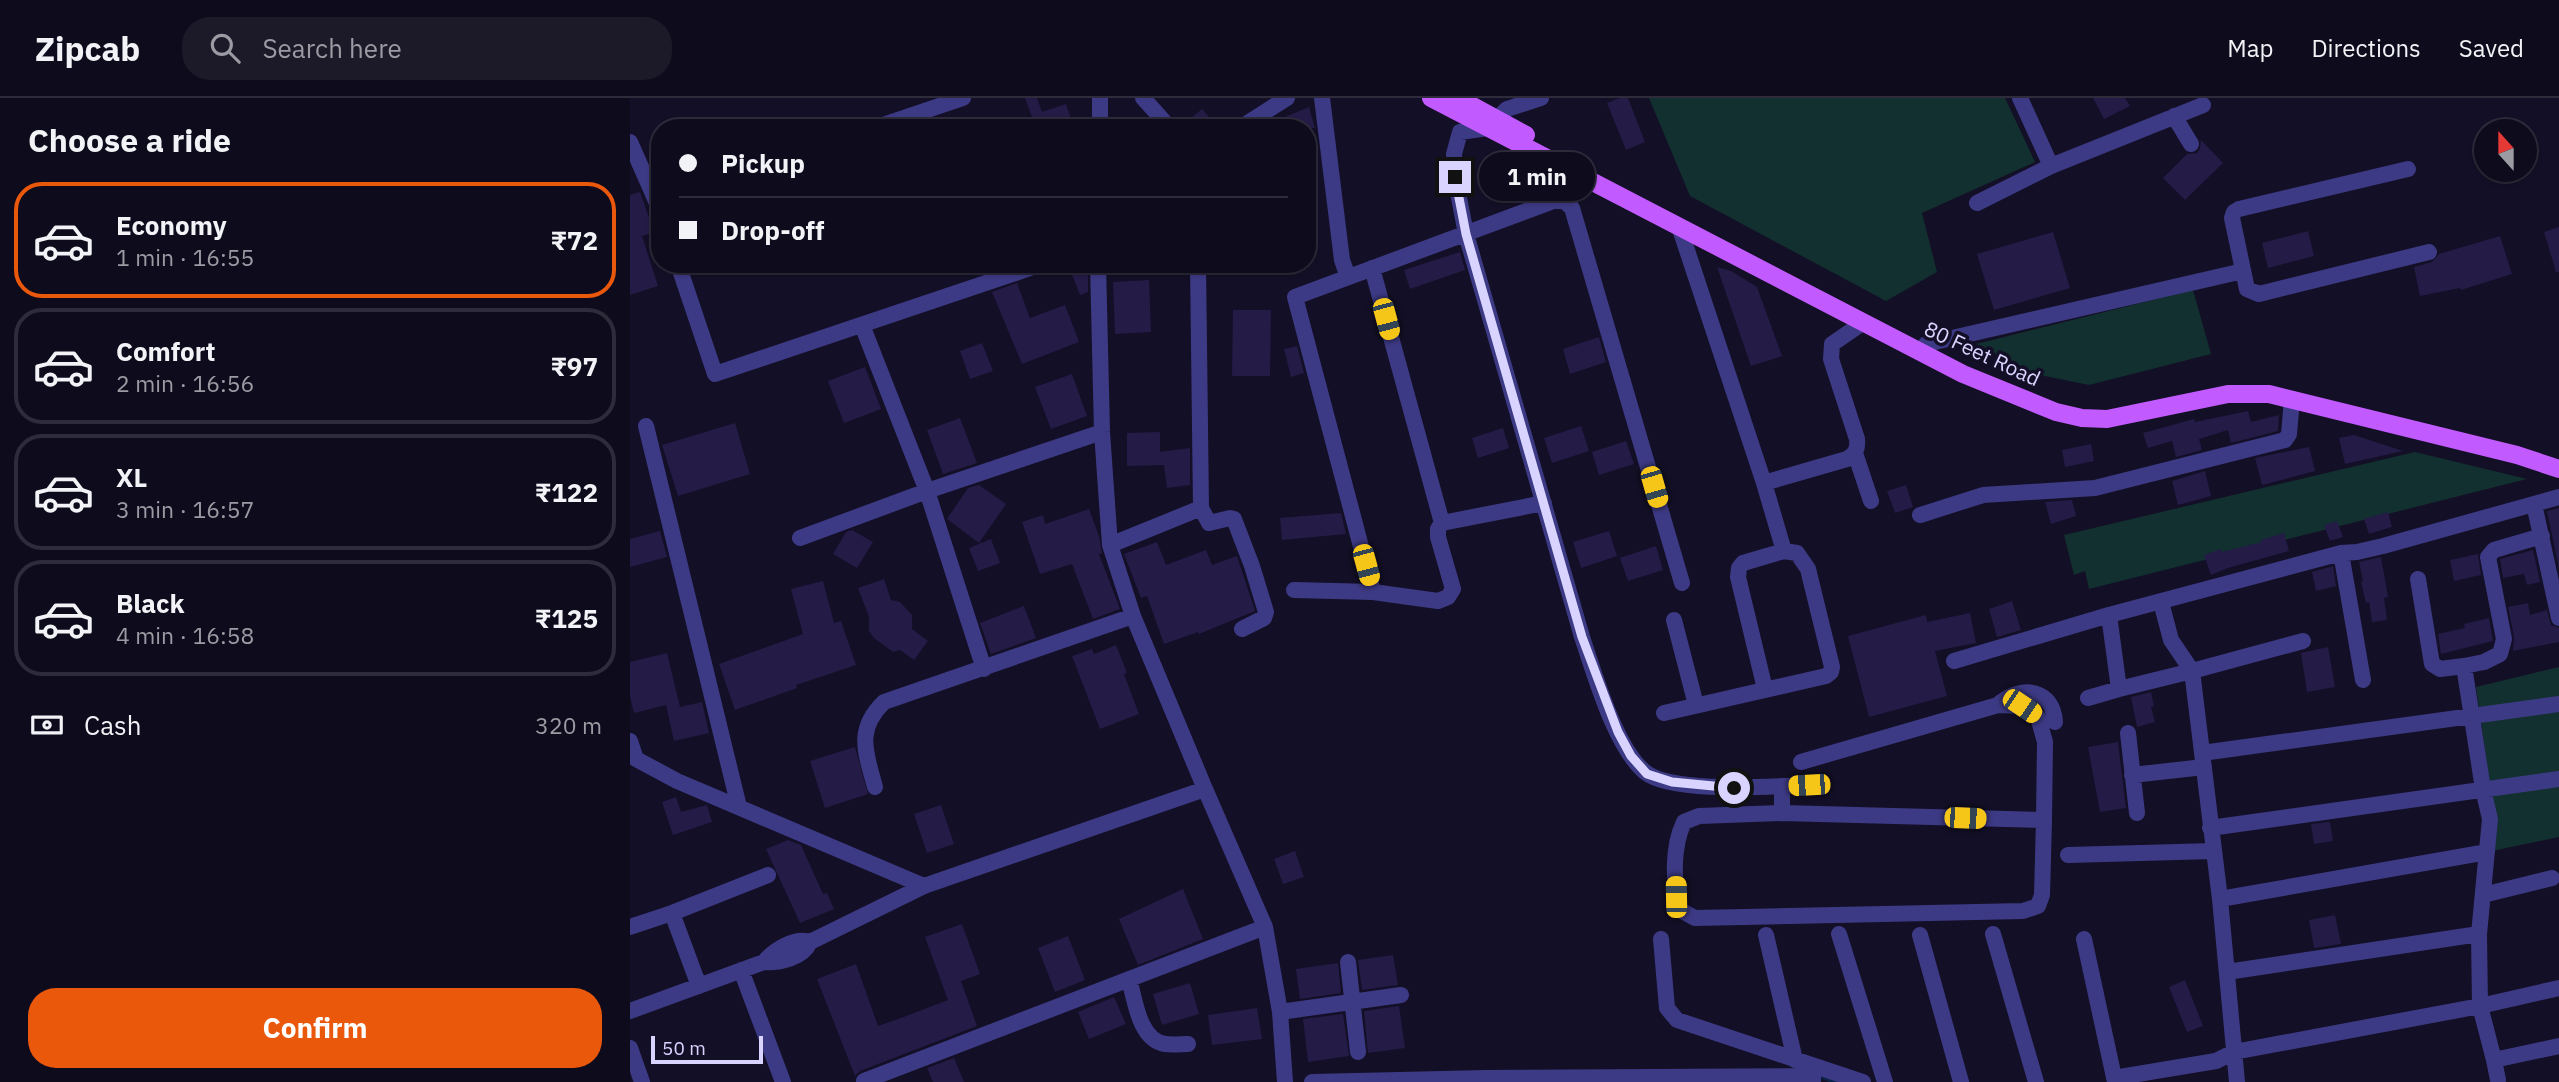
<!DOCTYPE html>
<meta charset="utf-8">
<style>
:root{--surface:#0e0b1c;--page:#1c1929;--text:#f1f3f6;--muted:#9b9ba3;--line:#2e2b3b;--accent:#ea580c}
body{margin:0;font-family:"IBM Plex Sans",sans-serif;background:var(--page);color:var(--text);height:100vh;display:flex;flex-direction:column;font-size:26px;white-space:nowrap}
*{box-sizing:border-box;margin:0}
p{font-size:23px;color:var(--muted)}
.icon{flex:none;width:38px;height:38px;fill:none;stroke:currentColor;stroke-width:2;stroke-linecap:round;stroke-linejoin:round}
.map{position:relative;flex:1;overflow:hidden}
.details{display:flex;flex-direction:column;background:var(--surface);width:630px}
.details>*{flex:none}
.guide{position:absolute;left:21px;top:21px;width:665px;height:154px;border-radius:28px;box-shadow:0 2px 5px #0004,0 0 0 2px var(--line);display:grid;align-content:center;height:154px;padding:0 28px;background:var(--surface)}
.needle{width:46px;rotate:339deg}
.controls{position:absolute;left:1844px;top:21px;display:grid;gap:14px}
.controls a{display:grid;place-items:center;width:63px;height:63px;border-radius:50%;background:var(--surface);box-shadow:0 2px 5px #0004,0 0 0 2px var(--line);font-size:35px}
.scale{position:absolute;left:21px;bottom:18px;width:112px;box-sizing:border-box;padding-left:7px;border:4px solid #d9d4ff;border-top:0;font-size:19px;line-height:24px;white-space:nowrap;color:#d9d4ff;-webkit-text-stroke:5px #130f26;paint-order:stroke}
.end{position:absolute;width:32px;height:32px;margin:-16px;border:9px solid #d9d4ff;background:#111;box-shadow:0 0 0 4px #111}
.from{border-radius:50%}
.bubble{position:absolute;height:49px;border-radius:24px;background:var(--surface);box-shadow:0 2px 5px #0004,0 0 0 2px var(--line);font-size:23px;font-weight:800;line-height:49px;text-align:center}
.car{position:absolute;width:21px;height:42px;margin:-21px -10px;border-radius:9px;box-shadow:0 0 5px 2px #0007;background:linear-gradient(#f5c518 24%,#345 0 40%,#f5c518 0 76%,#345 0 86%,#f5c518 0)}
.guide b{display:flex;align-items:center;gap:24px;height:66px;font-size:26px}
.guide b+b{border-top:2px solid var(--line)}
.guide i{width:18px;height:18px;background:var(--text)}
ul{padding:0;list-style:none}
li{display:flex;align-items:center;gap:21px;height:116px;margin:0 14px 10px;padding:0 14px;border:4px solid var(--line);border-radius:28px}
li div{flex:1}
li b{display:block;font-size:26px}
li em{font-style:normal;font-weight:800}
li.selected{border-color:var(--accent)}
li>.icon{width:63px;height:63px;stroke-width:1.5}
h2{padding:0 28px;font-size:32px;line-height:84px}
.pay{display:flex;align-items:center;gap:18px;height:77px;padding:0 28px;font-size:26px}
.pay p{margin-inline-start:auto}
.button{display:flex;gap:14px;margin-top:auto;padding:14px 28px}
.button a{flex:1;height:80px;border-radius:28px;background:var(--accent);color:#fff;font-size:28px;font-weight:800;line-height:80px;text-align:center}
header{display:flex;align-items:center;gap:42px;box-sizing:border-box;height:98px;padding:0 35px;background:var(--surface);border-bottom:2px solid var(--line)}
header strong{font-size:33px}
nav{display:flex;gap:38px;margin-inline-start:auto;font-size:24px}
.search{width:490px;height:63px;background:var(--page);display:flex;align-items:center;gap:18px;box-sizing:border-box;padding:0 24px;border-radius:28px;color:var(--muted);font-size:26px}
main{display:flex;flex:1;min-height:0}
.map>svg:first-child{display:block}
.green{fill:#12302f}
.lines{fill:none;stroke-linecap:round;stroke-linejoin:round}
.stream{stroke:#0c2248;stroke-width:4.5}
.building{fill:#241b47}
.minor{stroke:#3d3a85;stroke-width:16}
.major{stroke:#c25bff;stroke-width:18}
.route{stroke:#d9d4ff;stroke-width:9}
.labels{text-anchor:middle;stroke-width:7;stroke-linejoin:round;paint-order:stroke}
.street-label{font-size:21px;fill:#d9d4ff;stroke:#130f26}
</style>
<header>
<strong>Zipcab</strong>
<div class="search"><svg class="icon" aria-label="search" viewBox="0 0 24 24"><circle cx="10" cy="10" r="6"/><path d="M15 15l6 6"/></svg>Search here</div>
<nav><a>Map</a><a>Directions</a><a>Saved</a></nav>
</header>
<main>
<section class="details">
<h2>Choose a ride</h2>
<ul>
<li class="selected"><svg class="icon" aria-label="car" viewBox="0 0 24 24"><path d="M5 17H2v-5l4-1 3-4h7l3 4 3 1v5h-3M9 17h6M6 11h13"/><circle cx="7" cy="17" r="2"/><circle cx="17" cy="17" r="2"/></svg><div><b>Economy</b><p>1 min · 16:55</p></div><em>₹72</em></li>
<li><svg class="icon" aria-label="car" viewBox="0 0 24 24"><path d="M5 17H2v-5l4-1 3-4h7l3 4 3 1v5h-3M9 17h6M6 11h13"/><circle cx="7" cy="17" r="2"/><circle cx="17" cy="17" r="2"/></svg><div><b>Comfort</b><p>2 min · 16:56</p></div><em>₹97</em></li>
<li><svg class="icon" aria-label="car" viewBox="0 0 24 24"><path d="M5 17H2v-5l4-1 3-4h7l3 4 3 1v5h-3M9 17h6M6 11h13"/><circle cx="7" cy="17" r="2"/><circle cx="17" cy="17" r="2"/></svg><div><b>XL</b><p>3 min · 16:57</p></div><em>₹122</em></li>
<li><svg class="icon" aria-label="car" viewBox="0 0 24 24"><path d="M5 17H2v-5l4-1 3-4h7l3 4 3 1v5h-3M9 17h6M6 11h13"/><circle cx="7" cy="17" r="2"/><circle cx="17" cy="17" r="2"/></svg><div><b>Black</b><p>4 min · 16:58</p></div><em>₹125</em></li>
</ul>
<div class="pay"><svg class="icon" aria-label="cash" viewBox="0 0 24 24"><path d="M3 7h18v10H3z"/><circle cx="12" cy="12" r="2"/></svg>Cash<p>320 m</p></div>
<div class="button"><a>Confirm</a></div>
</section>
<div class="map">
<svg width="1929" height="984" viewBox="0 0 1929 984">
<rect width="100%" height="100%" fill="#130f26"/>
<path class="green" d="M1019,0H1375L1405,64L1292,115L1307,174L1256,203L1060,98Z
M1563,192L1581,256L1459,287L1405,276L1346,246Z
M1785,354L1897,381L1459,491L1455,473L1444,477L1434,437Z
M1929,569V739L1862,753L1865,722L1846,589Z"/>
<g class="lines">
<path class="stream" d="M1187,977L1206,984"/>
</g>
<path class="building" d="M395,0H407L412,14L436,6L444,30H406Z
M990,0H998L1015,44L996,52L977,5Z
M1463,0H1495L1500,8L1474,21Z
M679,9L685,30H659L655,19Z
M572,11L589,30H550V29Z
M1571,42L1593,65L1555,102L1533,80L1557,56L1567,55L1570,50Z
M10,94L24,134L12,138L28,188L0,197V97Z
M1929,129V174H1926L1914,134Z
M1678,133L1684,158L1638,170L1632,145Z
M1423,134L1440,190L1364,212L1347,156Z
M1870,138L1882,176L1831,192L1830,190L1790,198L1784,169L1802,164L1809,156Z
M830,154L835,172L780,191L774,172Z
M352,166H378L355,174Z
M438,166H454L458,175V194L450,197Z
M1087,169L1101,173L1127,189L1152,258L1121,268Z
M519,182L521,234L485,236L483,184Z
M387,185L400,220L435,207L449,244L392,266L362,194Z
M603,212H641L640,278H602Z
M969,239L976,264L940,276L933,251Z
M352,245L363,273L340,281L330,253Z
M667,248L674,275L661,279L654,251Z
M235,269L251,311L214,325L198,283Z
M442,276L457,318L421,331L405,289Z
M1618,313L1621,324L1649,317L1648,333L1601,345L1598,332L1569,341L1572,352L1546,359L1542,343L1518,350L1513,335L1564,321L1565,324Z
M330,320L347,365L313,376L297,332Z
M105,325L120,376L48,398L32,347Z
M951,328L959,353L922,365L914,340Z
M873,330L879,350L848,360L842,340Z
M530,334V354L560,350V387L537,390L534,367L497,368V335Z
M1724,337L1773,353L1715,366L1709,340Z
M996,343L1004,366L969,377L962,354Z
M1461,346L1464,363L1435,369L1432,352Z
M1679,349L1685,373L1632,387L1625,360Z
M1575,373L1581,398L1548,407L1542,383Z
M349,387L376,406L349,445L317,421L338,390Z
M1276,387L1283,409L1265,415L1257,393Z
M1442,402L1446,418L1421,426L1415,404Z
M1929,410V471L1917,413Z
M459,411L469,438L472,455L469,456L490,511L463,521L442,466L410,476L392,424L413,417L415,426Z
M1758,414L1762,429L1739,436L1734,421Z
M711,415L716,436L652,442L650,420Z
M1707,423L1713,439L1700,443L1694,427Z
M222,432L243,444L227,470L203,456L216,434Z
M30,433L37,459L0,469V441Z
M979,433L987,458L951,470L943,444Z
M1654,435L1659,453L1598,470L1581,477L1574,457L1591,451L1592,454L1632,444L1631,442Z
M361,441L370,465L348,473L339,450Z
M527,444L536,467L576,452L582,467L607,458L625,513L569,536L568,534L534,546L517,498L511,500L494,456Z
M1026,448L1033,472L998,483L990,460Z
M1903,452L1910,484L1897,487L1894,476L1873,480L1870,461Z
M1848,456L1851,477L1824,483L1820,462Z
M1751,459L1758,499L1754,500L1757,522L1742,524L1739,504L1736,505L1731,484L1733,483L1729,464Z
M1703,468L1706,488L1686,493L1682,474Z
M254,481L261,502L270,504L282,517V531L298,543L284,562L270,552L263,554L244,540L239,533V519L228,490Z
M193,483L204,525L211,523L226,567L166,587L167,590L105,612L89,566L173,536L161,491Z
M1382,503L1391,532L1367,539L1359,511Z
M1898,505L1900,517L1917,512L1921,527L1929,530V544L1883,553L1884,539L1878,509Z
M394,508L406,540L361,556L350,525Z
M1340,515L1346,545L1305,553L1317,598L1239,619L1218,538L1296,517L1297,524Z
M1859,520L1863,543L1811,556L1808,536L1835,530L1834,526Z
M486,547L497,575L494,576L509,616L470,631L442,558L462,551L464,556Z
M1698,549L1705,589L1677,594L1671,555Z
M37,555L50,609L72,604L79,635L44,643L36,607L4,615L0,598V564Z
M1521,594L1524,608L1521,609L1525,624L1507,629L1501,599Z
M1488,644L1496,710L1470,714L1458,649Z
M225,649L238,696L195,710L180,663Z
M46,699L51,714L77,707L82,724L43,737L32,704Z
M311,707L324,746L297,755L284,716Z
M1700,724L1703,743L1684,746L1681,726Z
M158,742L171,747L193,796L197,795L204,811L170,825L136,751Z
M665,753L674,779L653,786L644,761Z
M553,791L573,841L508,867L489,821Z
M1705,817L1711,846L1684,850L1679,822Z
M332,826L350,876L331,883L347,928L230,973L225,978L187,881L226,866L248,928L271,920L318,902L295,839Z
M438,838L455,882L425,894L408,850Z
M763,857L768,887L732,892L728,862Z
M708,865L711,895L670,901L666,871Z
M1555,882L1573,928L1557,934L1539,889Z
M560,885L569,916L532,927L523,896Z
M484,899L496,926L459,941L448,914Z
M769,908L775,950L738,955L734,913Z
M627,910L632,941L582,947L578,917Z
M713,916L719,958L678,964L673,921Z
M324,960L334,984H303L297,970Z"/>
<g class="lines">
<path class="minor" d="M513,0L540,30
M692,0L712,162L718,179
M911,0L877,11L858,30L830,34L824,56L825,79L836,136L952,539C965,577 985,649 1015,674C1042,696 1143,688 1179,687
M1390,0L1421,68L1573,7
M1544,18L1561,46
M244,30L333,0
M470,30V0
M610,30L657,0
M0,44L30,112
M1778,71L1609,111L1604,114L1602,120L1617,191L1629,196L1799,154
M1347,105L1421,68
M48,166L85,276L412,166
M742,170L812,425
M232,227L297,393L354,571
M1296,246L1613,173
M16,328L109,709
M1225,355L1241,403
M1134,385L1217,361C1226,355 1228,351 1227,341L1201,261L1202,246L1234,224
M1904,406L1929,520
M571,410L579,425L600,420L604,421L622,468L636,514L634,520L612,531
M1290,417L1353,397L1465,390L1655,342L1659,336L1662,301
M1912,438L1864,452L1858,459L1874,541L1870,556L1854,564L1834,568L1853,691L1860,721L1849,836L1850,908L1864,962L1929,948
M170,440L297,393L472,334
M480,447L571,410L568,166
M1711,455L1733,582
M1788,481L1802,566L1810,571L1834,568
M664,492L743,494L808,503L818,499L823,491L808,439V431L812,425L914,405
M743,494L665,199L926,102L935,104L942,110L1052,485
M1531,504L1541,542L1562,573L1673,543
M1044,522L1066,607
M1324,563L1479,517
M1135,591L1108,479L1109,470L1113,465L1154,453
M1458,600L1489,591
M1370,605C1392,587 1423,591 1425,624
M1034,615L1196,578L1201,574L1202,569L1178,471L1167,455L1154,453L1134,385L1049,128
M1498,635L1507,715
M0,643L6,661L47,683L294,788L575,691L503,518L480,447L472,334L468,166
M1572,655L1929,606
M1171,664L1368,607L1392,608L1408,619L1415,644L1414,722
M1502,677L1574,669
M245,689C236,655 225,632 254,604L503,518
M575,691L635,829L650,914L655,984
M1152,715L1414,722L1412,797L1408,808L1393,813L1065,820L1050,812C1043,784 1042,749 1054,724L1069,718L1152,715V688
M1580,730L1929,681
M1438,757L1584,753
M1853,797L1922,780
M1590,801L1857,754
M42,815L138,777
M0,829L42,815L69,888
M1209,836L1255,984
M1363,836L1406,984
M1136,837L1165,962
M1290,837L1331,984
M1031,841L1037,910L1047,922L1233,984
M1454,841L1485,984
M134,864C144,852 164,839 180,844L294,788
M718,864L728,954
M111,872L153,984
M1597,874L1849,836
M499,881C505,902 509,942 535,946C542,947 551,946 558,946
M0,913L134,864C150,865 173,860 180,844
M650,914L771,897
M0,950L12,984
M1864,962L1868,982
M1484,980L1586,963L1604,954L1850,908L1929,890
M234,983L635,829
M682,984L856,980L1183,978V984
M1607,984L1590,801L1562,573L1489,591L1479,517L1711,455L1727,454L1753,448L1929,399"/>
<path class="major" d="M801,0L1333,276L1426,314L1452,320L1477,321L1598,296H1639L1887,357L1929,371
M828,0L896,37"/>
</g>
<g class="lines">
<path class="route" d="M825,79L836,136L952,539L988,634L1001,658L1017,676L1042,684L1104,690"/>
</g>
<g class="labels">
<g class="street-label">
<text transform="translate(1352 256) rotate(25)" y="7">80 Feet Road</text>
</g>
</g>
</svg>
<div class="controls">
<a><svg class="needle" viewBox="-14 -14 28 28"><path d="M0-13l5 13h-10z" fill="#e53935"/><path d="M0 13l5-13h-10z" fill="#9b9ba3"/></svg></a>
</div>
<div class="scale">50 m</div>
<i class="end from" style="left:1104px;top:690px"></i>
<i class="end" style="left:825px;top:79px"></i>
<div class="bubble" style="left:849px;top:54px;width:116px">1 min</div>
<i class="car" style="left:756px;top:221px;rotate:165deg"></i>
<i class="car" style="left:1024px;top:389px;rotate:164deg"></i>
<i class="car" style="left:736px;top:467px;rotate:165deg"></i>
<i class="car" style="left:1392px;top:608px;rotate:124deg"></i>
<i class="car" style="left:1179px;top:687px;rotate:267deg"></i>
<i class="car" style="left:1335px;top:720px;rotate:92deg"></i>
<i class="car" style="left:1046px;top:799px;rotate:359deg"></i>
<div class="guide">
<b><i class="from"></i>Pickup</b>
<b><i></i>Drop-off</b>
</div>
</div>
</main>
